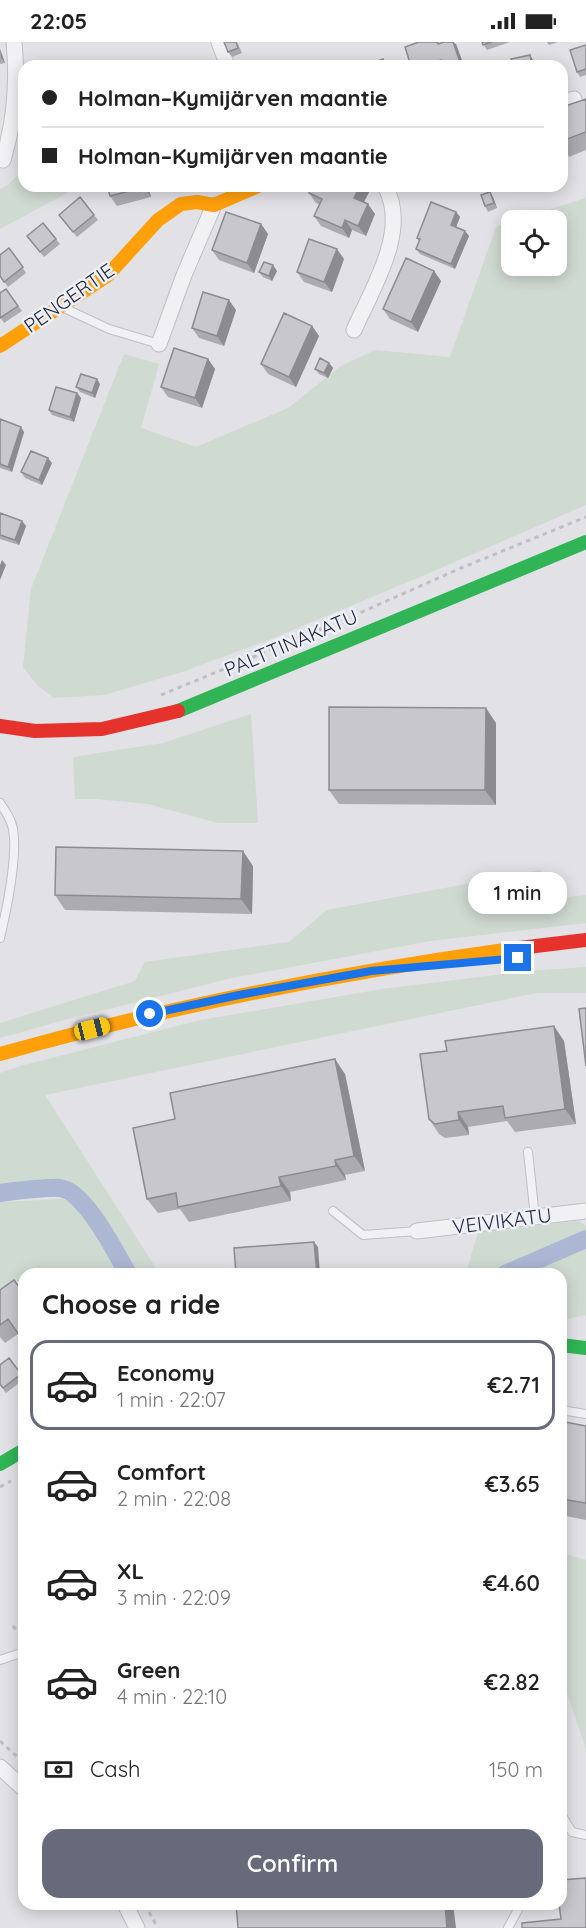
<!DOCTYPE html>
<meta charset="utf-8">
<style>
:root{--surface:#fff;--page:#f2f2f2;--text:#222;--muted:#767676;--line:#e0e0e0;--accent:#676a7b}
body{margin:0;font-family:Quicksand,sans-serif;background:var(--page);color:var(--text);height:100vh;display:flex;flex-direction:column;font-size:22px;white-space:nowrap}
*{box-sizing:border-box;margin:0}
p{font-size:20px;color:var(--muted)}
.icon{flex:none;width:33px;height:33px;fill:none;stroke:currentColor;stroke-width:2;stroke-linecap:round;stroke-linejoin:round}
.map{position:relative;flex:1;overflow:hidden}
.panel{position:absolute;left:18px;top:1226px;width:549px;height:642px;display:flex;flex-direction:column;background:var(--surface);border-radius:18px;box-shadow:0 3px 15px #0003}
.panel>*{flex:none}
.guide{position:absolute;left:18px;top:18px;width:550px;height:132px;border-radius:18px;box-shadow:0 3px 15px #0003;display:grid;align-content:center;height:132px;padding:0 24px;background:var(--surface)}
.fabs{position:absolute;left:501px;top:168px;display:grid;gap:12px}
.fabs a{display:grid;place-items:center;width:66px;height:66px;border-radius:12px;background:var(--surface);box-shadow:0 3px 15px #0003;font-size:30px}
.end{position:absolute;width:27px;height:27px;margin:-14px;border:8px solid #1a73e8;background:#fff;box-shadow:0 0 0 3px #fff}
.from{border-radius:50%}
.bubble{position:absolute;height:42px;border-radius:18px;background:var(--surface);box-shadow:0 3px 15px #0003;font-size:20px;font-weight:600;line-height:42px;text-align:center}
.car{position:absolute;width:18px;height:36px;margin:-18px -9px;border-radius:8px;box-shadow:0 0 4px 2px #0007;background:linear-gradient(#f5c518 24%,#345 0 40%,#f5c518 0 76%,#345 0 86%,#f5c518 0)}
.guide b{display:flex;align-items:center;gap:21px;height:57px;font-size:22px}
.guide b+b{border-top:2px solid var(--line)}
.guide i{width:15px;height:15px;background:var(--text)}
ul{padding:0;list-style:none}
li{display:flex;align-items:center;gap:18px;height:90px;margin:0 12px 9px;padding:0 12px;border:3px solid transparent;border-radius:18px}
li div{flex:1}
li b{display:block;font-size:22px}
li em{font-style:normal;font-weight:600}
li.current{border-color:var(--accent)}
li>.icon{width:54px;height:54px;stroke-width:1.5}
h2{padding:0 24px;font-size:27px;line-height:72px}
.pay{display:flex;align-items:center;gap:15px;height:66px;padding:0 24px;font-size:22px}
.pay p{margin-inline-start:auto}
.primary-button{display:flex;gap:12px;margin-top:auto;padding:12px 24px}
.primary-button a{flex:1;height:69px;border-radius:18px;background:var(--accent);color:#fff;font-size:24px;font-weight:600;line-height:69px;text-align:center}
.status{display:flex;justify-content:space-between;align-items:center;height:42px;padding:0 30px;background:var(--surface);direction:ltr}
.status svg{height:16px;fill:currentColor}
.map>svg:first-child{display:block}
.green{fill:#cfdad1}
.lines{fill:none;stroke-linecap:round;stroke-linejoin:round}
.canal{stroke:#acb7d4;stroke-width:18}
.lane-casing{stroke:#bfbfc4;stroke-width:10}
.street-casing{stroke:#bfbfc4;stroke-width:17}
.path{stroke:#bfc0c7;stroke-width:3;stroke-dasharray:4.5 4.5;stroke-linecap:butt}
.lane{stroke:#f1f1f3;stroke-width:8}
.street{stroke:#f1f1f3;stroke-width:15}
.fast{stroke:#30b455;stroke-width:14}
.slow{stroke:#ff9f0a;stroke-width:14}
.jam{stroke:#e5322d;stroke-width:14}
.wall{fill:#ababb0}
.shaded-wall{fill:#8b8b90}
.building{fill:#c7c7cd;stroke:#8b8b90;stroke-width:1.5}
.route{stroke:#1a73e8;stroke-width:8}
.labels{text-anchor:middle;stroke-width:5;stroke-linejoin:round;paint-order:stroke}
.street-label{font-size:20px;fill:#262a41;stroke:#eef0f7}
</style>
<div class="status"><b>22:05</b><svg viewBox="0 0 49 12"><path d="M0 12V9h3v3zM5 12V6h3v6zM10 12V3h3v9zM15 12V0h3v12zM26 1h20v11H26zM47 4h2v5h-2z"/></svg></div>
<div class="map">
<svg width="586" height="1886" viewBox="0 0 586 1886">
<rect width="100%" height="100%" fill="#e1e1e6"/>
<path class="green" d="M24,127V144H80L0,187V147L8,143Z
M586,156V463L420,535L271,597L182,630L104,653L54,656L37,643L23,625L31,547L124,312L159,322L141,386L196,405L288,366L341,324L375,308L450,315L496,185L511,180L512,224H556V178H516Z
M251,672L258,781H218L148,762L97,757H75L73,715L163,701Z
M540,828L568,855L586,853V881L430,899L232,936L57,980L0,996V981L135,939L145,920L289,900L327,868Z
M586,925V951H536L45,1053L159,1231H136L134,1230L90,1159L83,1150L66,1137L0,1143V1031L24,1023L201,978L382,947L529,929Z
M62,1157L77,1163L88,1178L121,1231H40L36,1227L29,1231L24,1232V1235L0,1251V1160Z
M579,1179L586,1184V1193L494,1231H466L478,1190Z
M586,1205V1273L561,1278V1232L520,1231Z
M561,1511L586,1518V1707L565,1645L561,1644Z"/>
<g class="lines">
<path class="canal" d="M0,1151C16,1149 46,1145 60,1146C85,1149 116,1211 128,1232
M505,1232L586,1197"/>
<g class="lane-casing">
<path id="lane" d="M64,266L109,287L159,302
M0,761C6,770 11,777 13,787C18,816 7,866 0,896
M528,1110L535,1175
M333,1169L363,1193L417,1189
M561,1368L586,1372
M0,1618L24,1610
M561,1772L572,1790L586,1793
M508,1886L521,1862"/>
</g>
<g class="street-casing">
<path id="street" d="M219,0L225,16
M562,60L574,57
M3,118C15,79 18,41 14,0
M354,288C372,247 410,188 385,144
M159,302L184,233L214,163
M417,1189L586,1169
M0,1725L24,1747
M125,1862L137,1886"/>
</g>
<path class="path" d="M161,653L355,573L461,526L586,475
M0,1445L11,1439
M13,1584L24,1598
M0,1699L24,1721
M149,1870L158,1886"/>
<use href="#lane" class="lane"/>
<use href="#street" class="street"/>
<path class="fast" d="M178,669L586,500
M561,1303L586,1306
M0,1422L24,1408"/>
<path class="slow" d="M0,304L107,234L158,178L181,162L197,160L214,163L258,144
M0,1012C167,965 339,931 511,907"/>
<path class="jam" d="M0,684L35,689L102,687L178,669
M511,907L586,898"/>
</g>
<path class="wall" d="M237,0L242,11L232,15L228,10Z
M419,0H439L440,2H456L464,24H411Z
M482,0H510L487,8Z
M547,0H558L549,3Z
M586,3V33L580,35L577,30Z
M0,7L5,21L0,22Z
M586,57V108L569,115L562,106V65Z
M148,144L151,155L117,164L110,154Z
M312,144H367L370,148L364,160L375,172L366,194L352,188L349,196L321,184L314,174L319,162L316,161L309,151Z
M495,144H508L497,147Z
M490,150L493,155L497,166L488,170L485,164Z
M456,170L460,175L456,185L465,189L469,194L455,227L420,212L416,207L419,200L417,196Z
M59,173H94L98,178L77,195Z
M261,182L268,192L254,231L219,218L212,208Z
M56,197L60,202L44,215L31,199Z
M9,206L26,231L8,245L0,234Z
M344,217L332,250L304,240L297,230Z
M277,229L272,239L263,235L259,230Z
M434,229L441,239L418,290L390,277L383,267Z
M6,247L22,269L4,281L0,275Z
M236,268L224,304L199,296L192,286Z
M312,284L319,294L296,345L268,332L261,322Z
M208,317L215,327L202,366L168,355L161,345Z
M329,321L333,326L328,336L319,332L315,327Z
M100,342L95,356L80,350L76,345Z
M77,351L81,356L74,380L52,373L49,368Z
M0,377L24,390L12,430L0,426Z
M52,421L42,443L25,436L21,430Z
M0,471L22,479L26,484L19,503L0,497Z
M496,681V763L339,762L329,748Z
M253,824L252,872L65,868L55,853Z
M564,999L576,1082L515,1090L507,1079L468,1085L469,1093L445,1096L439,1092L429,1077Z
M345,1032L365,1129L345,1133L346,1138L290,1150L291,1159L189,1180L180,1167L158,1171L147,1157L175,1077Z
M0,1248L18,1292L5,1301L0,1295Z
M9,1316L24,1336V1337L6,1351L0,1343Z
M586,1384V1478L561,1473V1403Z"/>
<path class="shaded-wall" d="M453,0L456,2L464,24L461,23Z
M0,7L5,21L1,16Z
M530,13L533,18L535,24H532Z
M143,144H148L151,155L144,145Z
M360,144H367L370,148L361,166L354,156Z
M490,150L493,155L497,166L494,161Z
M368,162L375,172L366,194L358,184Z
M456,170L460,175L455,188L451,183Z
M345,178L352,188L349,196L342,186Z
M261,182L268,192L254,231L247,221Z
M465,189L469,194L455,227L451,222Z
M337,207L344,217L332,250L324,240Z
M273,223L277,229L272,239L269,234Z
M434,229L441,239L418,290L411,280Z
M229,258L236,268L224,304L217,294Z
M312,284L319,294L296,345L289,335Z
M208,317L215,327L202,366L195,356Z
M329,321L333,326L328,336L324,331Z
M97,337L100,342L95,356L92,351Z
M77,351L81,356L74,380L70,375Z
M21,385L24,390L12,430L8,425Z
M48,416L52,421L42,443L39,438Z
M22,479L26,484L19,503L15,498Z
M2,518L6,523L0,538V523Z
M486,666L496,681V763L485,748Z
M243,809L253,824L252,872L241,857Z
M554,984L564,999L576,1082L565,1067Z
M335,1017L345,1032L365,1129L354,1114Z
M458,1070L468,1085L469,1093L459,1078Z
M335,1118L345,1133L346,1138L336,1124Z
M279,1135L290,1150L291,1159L281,1144Z
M314,1200L318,1205L320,1232H317Z
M445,1862H453L456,1886H447Z"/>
<path class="building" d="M224,0H236L238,6L228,10Z
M419,0H437L438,2L444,0H453L461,23L458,24H443L441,18L423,24H411L405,5Z
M482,0H492L483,3Z
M586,3V27L577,30L570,8Z
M530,13L532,24H513L511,17Z
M383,17L385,24H365Z
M586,57V90L562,99V65Z
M107,144H143L144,145L110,154Z
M312,144H360L354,156L368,162L358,184L345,178L342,186L314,174L322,157L309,151Z
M490,150L494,161L485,164L481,153Z
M80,155L94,173L73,190L59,173Z
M431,160L456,170L451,183L465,189L451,222L416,207L420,197L417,196Z
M226,170L261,182L247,221L212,208Z
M43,181L56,197L40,210L27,194Z
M309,197L337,207L324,240L297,230Z
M9,206L23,225L4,240L0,234V213Z
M406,216L434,229L411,280L383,267Z
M264,220L273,223L269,234L259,230Z
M6,247L18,264L0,276V251Z
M203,250L229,258L217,294L192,286Z
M284,271L312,284L289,335L261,322Z
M174,306L208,317L195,356L161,345Z
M320,316L329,321L324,331L315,327Z
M81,332L97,337L92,351L76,345Z
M56,345L77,351L70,375L49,368Z
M0,377L21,385L8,425L0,422Z
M31,409L48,416L39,438L21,430Z
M0,471L22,479L15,498L0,493Z
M329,665L486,666L485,748H329Z
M56,805L243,809L241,857L55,853Z
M586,966V1024L579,967Z
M554,984L565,1067L505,1076L503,1064L458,1070L459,1078L435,1082L429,1077L420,1012L447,1009L445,999Z
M335,1017L354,1114L335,1118L336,1124L279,1135L281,1144L178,1165L176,1151L147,1157L133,1086L175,1077L170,1051Z
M314,1200L317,1232H236L234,1206Z
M14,1238L24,1252V1300L8,1277L0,1283V1248Z
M9,1316L21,1332L3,1346L0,1342V1323Z
M565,1380L586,1384V1461L561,1457V1403Z
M21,1538H24V1556Z
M586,1836V1886H522V1881L561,1877L559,1862H561V1838Z
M236,1862H445L447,1886H238Z"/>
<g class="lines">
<path class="route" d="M150,972L239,953L371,929L518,916"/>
</g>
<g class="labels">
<g class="street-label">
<text transform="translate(69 256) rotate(-35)" y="7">PENGERTIE</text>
<text transform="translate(291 601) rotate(-23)" y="7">PALTTINAKATU</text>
<text transform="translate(502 1179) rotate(-7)" y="7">VEIVIKATU</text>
</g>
</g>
</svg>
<div class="fabs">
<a><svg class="icon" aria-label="locate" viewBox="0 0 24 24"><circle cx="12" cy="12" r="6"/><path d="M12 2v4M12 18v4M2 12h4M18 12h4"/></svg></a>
</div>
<i class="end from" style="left:150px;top:972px"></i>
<i class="end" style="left:518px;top:916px"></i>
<div class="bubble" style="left:468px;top:830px;width:99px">1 min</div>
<i class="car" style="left:92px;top:987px;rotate:76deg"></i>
<div class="guide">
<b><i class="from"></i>Holman–Kymijärven maantie</b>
<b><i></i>Holman–Kymijärven maantie</b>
</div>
<section class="panel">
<h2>Choose a ride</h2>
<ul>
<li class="current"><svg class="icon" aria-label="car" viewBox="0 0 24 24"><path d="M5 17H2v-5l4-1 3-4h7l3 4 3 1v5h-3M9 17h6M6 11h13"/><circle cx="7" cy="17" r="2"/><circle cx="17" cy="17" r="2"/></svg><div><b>Economy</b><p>1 min · 22:07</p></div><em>€2.71</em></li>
<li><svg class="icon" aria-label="car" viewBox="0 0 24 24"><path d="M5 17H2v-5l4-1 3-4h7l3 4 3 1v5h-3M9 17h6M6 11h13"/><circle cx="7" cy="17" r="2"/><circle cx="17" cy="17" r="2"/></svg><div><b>Comfort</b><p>2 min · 22:08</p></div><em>€3.65</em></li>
<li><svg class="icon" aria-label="car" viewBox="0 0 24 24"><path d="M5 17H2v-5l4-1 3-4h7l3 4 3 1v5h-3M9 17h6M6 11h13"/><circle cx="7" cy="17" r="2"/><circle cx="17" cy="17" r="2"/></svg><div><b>XL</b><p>3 min · 22:09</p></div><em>€4.60</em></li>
<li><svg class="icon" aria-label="car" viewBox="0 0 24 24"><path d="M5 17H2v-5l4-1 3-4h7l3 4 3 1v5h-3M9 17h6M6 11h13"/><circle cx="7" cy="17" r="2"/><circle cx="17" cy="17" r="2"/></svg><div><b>Green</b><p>4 min · 22:10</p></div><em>€2.82</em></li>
</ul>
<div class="pay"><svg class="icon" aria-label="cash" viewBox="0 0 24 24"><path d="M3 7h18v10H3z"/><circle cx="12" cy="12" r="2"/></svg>Cash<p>150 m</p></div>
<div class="primary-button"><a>Confirm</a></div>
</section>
</div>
